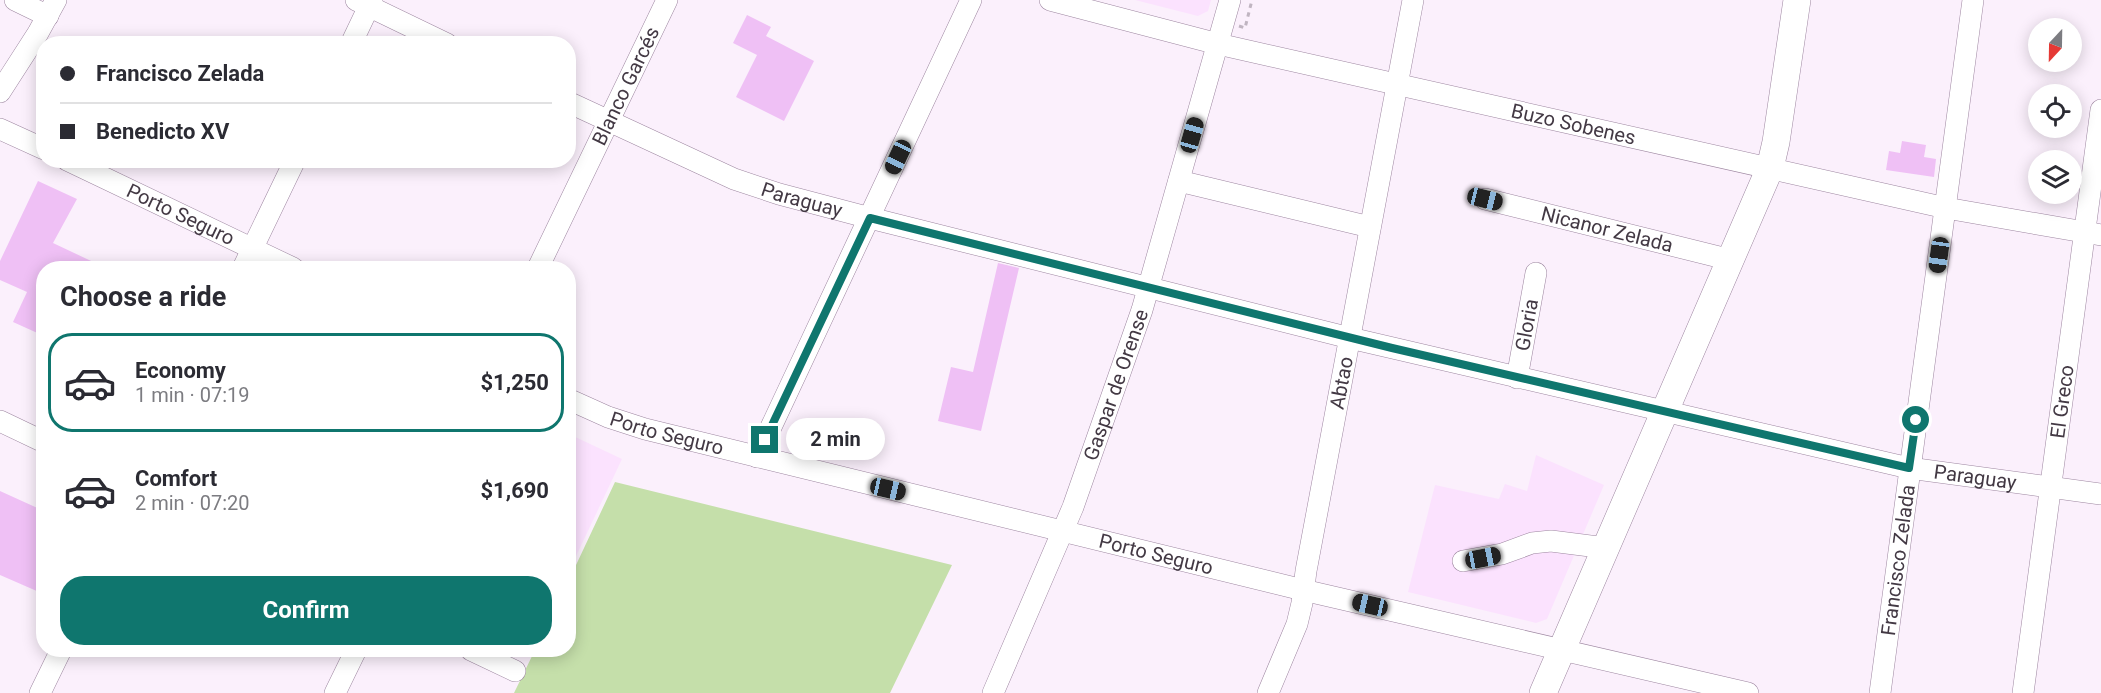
<!DOCTYPE html>
<meta charset="utf-8">
<style>
:root{--surface:#fff;--page:#f2f2f3;--text:#2b2b33;--muted:#7c7c81;--line:#e1e1e2;--accent:#0f766e}
body{margin:0;font-family:Roboto,sans-serif;background:var(--page);color:var(--text);height:100vh;display:flex;flex-direction:column;font-size:22px;white-space:nowrap}
*{box-sizing:border-box;margin:0}
p{font-size:20px;color:var(--muted)}
.icon{flex:none;width:33px;height:33px;fill:none;stroke:currentColor;stroke-width:2;stroke-linecap:round;stroke-linejoin:round}
.map{position:relative;flex:1;overflow:hidden}
.drawer{position:absolute;left:36px;top:261px;width:540px;height:396px;display:flex;flex-direction:column;background:var(--surface);border-radius:24px;box-shadow:0 3px 15px #0003}
.drawer>*{flex:none}
.banner{position:absolute;left:36px;top:36px;width:540px;height:132px;border-radius:24px;box-shadow:0 3px 15px #0003;display:grid;align-content:center;height:132px;padding:0 24px;background:var(--surface)}
.needle{width:39px;rotate:202deg}
.controls{position:absolute;left:2028px;top:18px;display:grid;gap:12px}
.controls a{display:grid;place-items:center;width:54px;height:54px;border-radius:50%;background:var(--surface);box-shadow:0 3px 15px #0003;font-size:30px}
.end{position:absolute;width:27px;height:27px;margin:-14px;border:8px solid #0f766e;background:#fff;box-shadow:0 0 0 3px #fff}
.from{border-radius:50%}
.bubble{position:absolute;height:42px;border-radius:21px;background:var(--surface);box-shadow:0 3px 15px #0003;font-size:20px;font-weight:700;line-height:42px;text-align:center}
.car{position:absolute;width:18px;height:36px;margin:-18px -9px;border-radius:8px;box-shadow:0 0 4px 2px #0007;background:linear-gradient(#222 24%,#8ab4d8 0 40%,#222 0 76%,#8ab4d8 0 86%,#222 0)}
.banner b{display:flex;align-items:center;gap:21px;height:57px;font-size:22px}
.banner b+b{border-top:2px solid var(--line)}
.banner i{width:15px;height:15px;background:var(--text)}
ul{padding:0;list-style:none}
li{display:flex;align-items:center;gap:18px;height:99px;margin:0 12px 9px;padding:0 12px;border:3px solid transparent;border-radius:24px}
li div{flex:1}
li b{display:block;font-size:22px}
li em{font-style:normal;font-weight:700}
li.selected{border-color:var(--accent)}
li>.icon{width:54px;height:54px;stroke-width:1.5}
h2{padding:0 24px;font-size:27px;line-height:72px}
.button{display:flex;gap:12px;margin-top:auto;padding:12px 24px}
.button a{flex:1;height:69px;border-radius:24px;background:var(--accent);color:#fff;font-size:24px;font-weight:700;line-height:69px;text-align:center}
.map>svg:first-child{display:block}
.built{fill:#fbe2fe}
.green{fill:#c5dfaa}
.building{fill:#efc0f5}
.lines{fill:none;stroke-linecap:round;stroke-linejoin:round}
.minor-casing{stroke:#9d86a0;stroke-width:22}
.major-casing{stroke:#9d86a0;stroke-width:28}
.path{stroke:#c0b5c1;stroke-width:3;stroke-dasharray:4.5 4.5;stroke-linecap:butt}
.minor{stroke:#fff;stroke-width:21}
.major{stroke:#fff;stroke-width:27}
.route{stroke:#0f766e;stroke-width:8}
.labels{text-anchor:middle;stroke-width:6;stroke-linejoin:round;paint-order:stroke}
.street-label{font-size:20px;fill:#433944;stroke:#fff}
</style>
<div class="map">
<svg width="2101" height="693" viewBox="0 0 2101 693">
<rect width="100%" height="100%" fill="#fbf0fc"/>
<path class="built" d="M1135,0H1211L1208,11L1198,16Z
M569,434L622,459L569,571Z
M1536,455L1604,485L1547,619L1536,623L1408,592L1435,485L1499,499L1505,484L1527,491Z"/>
<path class="green" d="M615,482L952,565L890,693H514L535,650H568L569,580Z"/>
<path class="building" d="M747,15L771,27L766,36L814,61L784,121L736,97L757,55L733,43Z
M1902,141L1926,145L1924,157L1936,159L1934,177L1886,170L1889,151L1900,153Z
M38,181L77,199L53,243L106,268H44V336L13,322L27,292L0,280V261Z
M998,263L1019,268L981,431L938,421L951,367L973,372Z
M0,491L44,511V529L39,539L44,541V582L39,592L0,575Z"/>
<g class="lines">
<g class="minor-casing">
<g id="minor">
<path d="M15,0L48,16"/>
<path d="M356,0L447,44"/>
<path id="s1" d="M1050,0L1218,44L1946,208L2101,235"/>
<path d="M351,44L372,0"/>
<path d="M0,92L38,33L56,0"/>
<path id="s2" d="M568,102L734,179L779,194L870,218L1350,338L1909,468L2101,494"/>
<path d="M0,129L44,149"/>
<path id="s3" d="M67,160L293,268"/>
<path d="M1179,181L1370,227"/>
<path id="s4" d="M1485,199L1731,260"/>
<path d="M243,268L295,160"/>
<path id="s5" d="M538,268L667,0"/>
<path id="s6" d="M1517,378L1536,273"/>
<path id="s7" d="M568,399L608,417L645,429L1303,590L1748,693"/>
<path d="M0,421L44,442"/>
<path d="M757,457L971,0"/>
<path d="M1463,561L1502,554L1532,543L1551,541L1606,548"/>
<path d="M471,650L515,671"/>
<path d="M40,693L61,650"/>
<path d="M335,693L356,650"/>
<path id="s8" d="M993,693L1073,507L1142,310L1230,0"/>
<path id="s9" d="M1268,693L1297,624L1302,603L1306,571L1413,0"/>
<path id="s10" d="M1880,693L1973,0"/>
<path id="s11" d="M2023,693L2101,110"/>
</g>
</g>
<g class="major-casing">
<path id="major" d="M1543,693L1770,168L1776,142L1797,0"/>
</g>
<path class="path" d="M1239,26L1245,28L1252,0"/>
<use href="#minor" class="minor"/>
<use href="#major" class="major"/>
</g>
<g class="lines">
<path class="route" d="M765,440L870,218L1392,348L1909,468L1916,420"/>
</g>
<g class="labels">
<g class="street-label">
<text dy="7" stroke="none"><textPath href="#s5" startOffset="202">Blanco Garcés</textPath></text>
<text dy="7" stroke="none"><textPath href="#s1" startOffset="538">Buzo Sobenes</textPath></text>
<text dy="7" stroke="none"><textPath href="#s2" startOffset="254">Paraguay</textPath></text>
<text dy="7" stroke="none"><textPath href="#s3" startOffset="126">Porto Seguro</textPath></text>
<text dy="7" stroke="none"><textPath href="#s4" startOffset="126">Nicanor Zelada</textPath></text>
<text dy="7" stroke="none"><textPath href="#s6" startOffset="54">Gloria</textPath></text>
<text dy="7" stroke="none"><textPath href="#s9" startOffset="320">Abtao</textPath></text>
<text dy="7" stroke="none"><textPath href="#s8" startOffset="332">Gaspar de Orense</textPath></text>
<text dy="7" stroke="none"><textPath href="#s11" startOffset="294">El Greco</textPath></text>
<text dy="7" stroke="none"><textPath href="#s7" startOffset="105">Porto Seguro</textPath></text>
<text dy="7" stroke="none"><textPath href="#s2" startOffset="1460">Paraguay</textPath></text>
<text dy="7" stroke="none"><textPath href="#s7" startOffset="609">Porto Seguro</textPath></text>
<text dy="7" stroke="none"><textPath href="#s10" startOffset="134">Francisco Zelada</textPath></text>
</g>
</g>
</svg>
<div class="controls">
<a><svg class="needle" viewBox="-14 -14 28 28"><path d="M0-13l5 13h-10z" fill="#e53935"/><path d="M0 13l5-13h-10z" fill="#7c7c81"/></svg></a>
<a><svg class="icon" aria-label="locate" viewBox="0 0 24 24"><circle cx="12" cy="12" r="6"/><path d="M12 2v4M12 18v4M2 12h4M18 12h4"/></svg></a>
<a><svg class="icon" aria-label="layers" viewBox="0 0 24 24"><path d="M12 4l9 5-9 5-9-5zM3 14l9 5 9-5"/></svg></a>
</div>
<i class="end from" style="left:1916px;top:420px"></i>
<i class="end" style="left:765px;top:440px"></i>
<div class="bubble" style="left:786px;top:418px;width:99px">2 min</div>
<i class="car" style="left:1192px;top:135px;rotate:16deg"></i>
<i class="car" style="left:898px;top:157px;rotate:205deg"></i>
<i class="car" style="left:1485px;top:199px;rotate:104deg"></i>
<i class="car" style="left:1939px;top:255px;rotate:188deg"></i>
<i class="car" style="left:888px;top:489px;rotate:103deg"></i>
<i class="car" style="left:1483px;top:558px;rotate:79deg"></i>
<i class="car" style="left:1370px;top:605px;rotate:283deg"></i>
<div class="banner">
<b><i class="from"></i>Francisco Zelada</b>
<b><i></i>Benedicto XV</b>
</div>
<section class="drawer">
<h2>Choose a ride</h2>
<ul>
<li class="selected"><svg class="icon" aria-label="car" viewBox="0 0 24 24"><path d="M5 17H2v-5l4-1 3-4h7l3 4 3 1v5h-3M9 17h6M6 11h13"/><circle cx="7" cy="17" r="2"/><circle cx="17" cy="17" r="2"/></svg><div><b>Economy</b><p>1 min · 07:19</p></div><em>$1,250</em></li>
<li><svg class="icon" aria-label="car" viewBox="0 0 24 24"><path d="M5 17H2v-5l4-1 3-4h7l3 4 3 1v5h-3M9 17h6M6 11h13"/><circle cx="7" cy="17" r="2"/><circle cx="17" cy="17" r="2"/></svg><div><b>Comfort</b><p>2 min · 07:20</p></div><em>$1,690</em></li>
</ul>
<div class="button"><a>Confirm</a></div>
</section>
</div>
